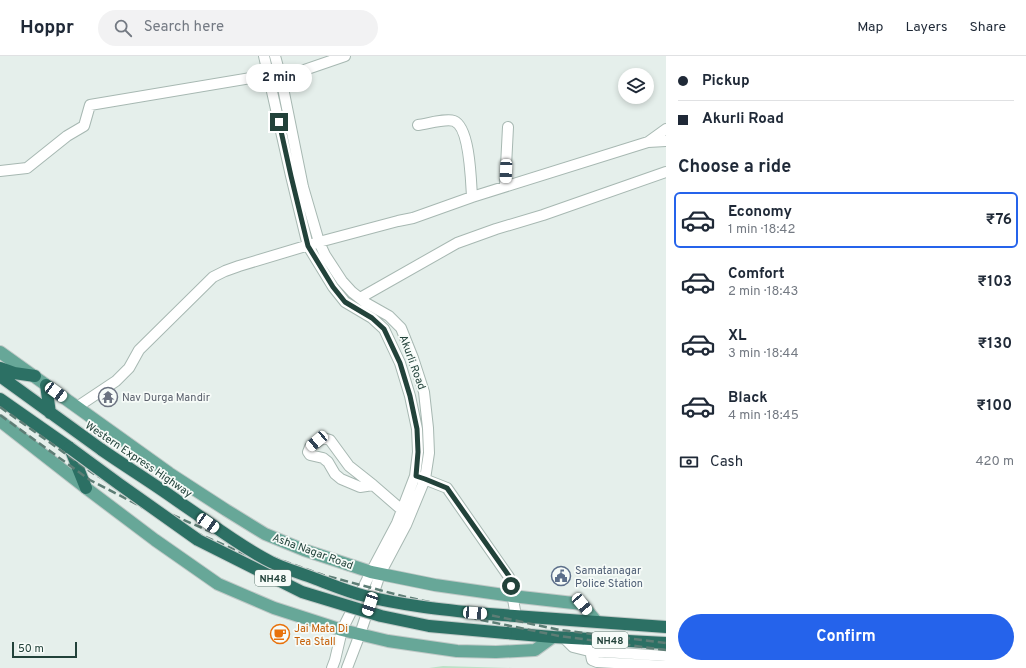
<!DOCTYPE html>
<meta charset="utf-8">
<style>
:root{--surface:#fff;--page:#f2f2f3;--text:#1f2937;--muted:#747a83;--line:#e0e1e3;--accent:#2563eb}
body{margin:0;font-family:Overpass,sans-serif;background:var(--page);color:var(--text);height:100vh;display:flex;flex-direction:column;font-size:15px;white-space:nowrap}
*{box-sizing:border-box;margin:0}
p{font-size:13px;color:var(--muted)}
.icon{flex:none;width:22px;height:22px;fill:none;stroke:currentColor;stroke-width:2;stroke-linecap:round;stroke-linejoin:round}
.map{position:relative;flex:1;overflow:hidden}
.side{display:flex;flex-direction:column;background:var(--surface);width:360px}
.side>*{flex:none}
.top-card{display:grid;align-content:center;height:88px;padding:0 12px;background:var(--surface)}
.tools{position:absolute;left:618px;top:12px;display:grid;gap:8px}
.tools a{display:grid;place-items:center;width:36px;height:36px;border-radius:50%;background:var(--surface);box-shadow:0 2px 6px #0003;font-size:20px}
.scale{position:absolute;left:12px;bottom:10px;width:65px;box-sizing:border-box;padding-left:4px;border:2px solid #22423a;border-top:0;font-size:11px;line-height:14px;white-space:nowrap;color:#22423a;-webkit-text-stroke:3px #f6fbf8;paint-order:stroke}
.end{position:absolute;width:18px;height:18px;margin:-9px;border:5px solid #22423a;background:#fff;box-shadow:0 0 0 2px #fff}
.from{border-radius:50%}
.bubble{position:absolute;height:28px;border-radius:14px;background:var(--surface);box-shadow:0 2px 6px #0003;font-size:13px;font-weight:700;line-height:28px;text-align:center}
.car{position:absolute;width:12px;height:24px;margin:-12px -6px;border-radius:5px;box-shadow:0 0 3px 1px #0007;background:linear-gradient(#fff 24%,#345 0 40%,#fff 0 76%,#345 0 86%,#fff 0)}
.top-card b{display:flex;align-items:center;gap:14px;height:38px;font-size:15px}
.top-card b+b{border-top:1px solid var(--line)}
.top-card i{width:10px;height:10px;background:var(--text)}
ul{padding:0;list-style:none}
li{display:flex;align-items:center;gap:12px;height:56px;margin:0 8px 6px;padding:0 4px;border:2px solid transparent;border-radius:6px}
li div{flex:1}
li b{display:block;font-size:15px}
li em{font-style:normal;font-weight:700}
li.active{border-color:var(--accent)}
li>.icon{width:36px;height:36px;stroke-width:1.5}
h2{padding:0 12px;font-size:18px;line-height:48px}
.pay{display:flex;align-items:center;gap:10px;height:44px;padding:0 12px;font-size:15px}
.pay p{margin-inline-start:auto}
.button{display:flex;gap:8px;margin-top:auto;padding:8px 12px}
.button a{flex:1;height:46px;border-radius:24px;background:var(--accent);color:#fff;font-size:16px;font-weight:700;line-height:46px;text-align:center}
header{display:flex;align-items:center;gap:24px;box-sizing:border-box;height:56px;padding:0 20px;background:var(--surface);border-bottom:1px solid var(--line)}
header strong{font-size:19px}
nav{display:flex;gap:22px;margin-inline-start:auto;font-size:14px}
.search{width:280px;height:36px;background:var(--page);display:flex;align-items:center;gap:10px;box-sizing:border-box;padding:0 14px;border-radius:22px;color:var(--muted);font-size:15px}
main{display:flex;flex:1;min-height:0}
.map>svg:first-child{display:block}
.green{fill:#bde1c7}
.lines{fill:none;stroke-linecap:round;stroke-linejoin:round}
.minor-casing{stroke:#a7b8b2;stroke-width:12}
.major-casing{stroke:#c1cac8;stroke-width:14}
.highway-casing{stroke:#c1cac8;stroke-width:14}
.minor{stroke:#fff;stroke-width:10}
.major{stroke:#67a798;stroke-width:12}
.highway{stroke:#2c7064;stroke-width:12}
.rail{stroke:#5d7d75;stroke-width:2.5;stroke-dasharray:8 4;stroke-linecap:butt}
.highway-bridge-casing{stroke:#c1cac8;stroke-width:14;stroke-linecap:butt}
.highway-bridge{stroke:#2c7064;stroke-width:12}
.route{stroke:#22423a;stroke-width:5}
.labels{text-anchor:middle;stroke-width:3.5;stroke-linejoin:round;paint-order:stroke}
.shield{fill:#f6fbf8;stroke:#627a73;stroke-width:1}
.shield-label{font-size:10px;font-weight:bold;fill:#22423a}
.street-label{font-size:11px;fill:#22423a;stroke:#f6fbf8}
.worship-label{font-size:11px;fill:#5b616d;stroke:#f6fbf8;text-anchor:start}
.service-label{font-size:11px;fill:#4e5e75;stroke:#f6fbf8;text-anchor:start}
.food-label{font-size:11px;fill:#c56008;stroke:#f6fbf8;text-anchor:start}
</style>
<header>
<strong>Hoppr</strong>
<div class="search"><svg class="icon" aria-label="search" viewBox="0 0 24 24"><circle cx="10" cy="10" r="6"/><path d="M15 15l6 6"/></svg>Search here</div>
<nav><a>Map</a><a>Layers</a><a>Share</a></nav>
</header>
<main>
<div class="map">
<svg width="666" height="612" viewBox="0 0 666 612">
<rect width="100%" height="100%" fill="#e5efeb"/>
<path class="green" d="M443,610L513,612H429Z"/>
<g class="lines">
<g class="minor-casing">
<path id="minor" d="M264,0L291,120L308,190L333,231L345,246L372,262L384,273L400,307L410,340L417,373L418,396L415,420L397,467L371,516L342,574L335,604L332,612
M275,0L281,22L303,131L319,186L325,199L342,225L352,236L366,247L389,260L401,272L413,302L424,336L428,372L429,397L425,423L406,469L380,518L360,578L347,612
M281,22L345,0
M418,69C427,68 446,62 454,65C470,71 471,126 472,141
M648,86L666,85
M0,115L27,112L67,80L84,70L90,49L269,19
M505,130L508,71
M360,242L457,187L496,173L543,159L666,116
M77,351L116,325L129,312L139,294L213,221L225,215L239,210L319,186L398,165L413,162L472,141L648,86L666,73
M419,421L447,432L509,521L516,560
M373,429L360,431L341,423L335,418L328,406L323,402L310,399L308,396L310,391L323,382L330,384L349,410L373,429L403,455
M564,582L573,591L589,595L666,600
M589,589L592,604L597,606L666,610"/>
</g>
<g class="major-casing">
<path id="major" d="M0,296L169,417L226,454L265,478L304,494L371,516L435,529L512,540L582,548L596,565
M0,365L86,432L155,484L218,528L274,552L342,574L388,585L457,595L496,596L535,594L553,581"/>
</g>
<g class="highway-casing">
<path id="highway" d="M0,312L14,317L35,320
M0,320L102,394
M46,329L50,357
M0,343L70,392L86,432
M475,557L666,571
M506,577L553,581L666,587"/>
</g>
<use href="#minor" class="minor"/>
<use href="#major" class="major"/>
<use href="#highway" class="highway"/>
<path class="rail" d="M0,351L94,418L168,457L252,494L323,519L406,541L560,574L666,587
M0,359L90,424L165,463L249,500L321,526L404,548L559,580L666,594"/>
<g class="highway-bridge-casing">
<path id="highway-bridge" d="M70,392L119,428L198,484L302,536L381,560L429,570L506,577
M102,394C128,412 156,429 182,448C212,468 239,490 271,506C285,513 301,517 316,523C332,529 348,536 365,540C401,549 438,553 475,557"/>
</g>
<use href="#highway-bridge" class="highway-bridge"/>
</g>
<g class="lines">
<path class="route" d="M279,66L291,120L308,190L333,231L345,246L372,262L384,273L400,307L410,340L417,373L418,396L416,420L425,423L447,432L509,520L511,530"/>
</g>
<defs>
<g id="temple-ring" transform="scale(1)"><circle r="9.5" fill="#f6fbf8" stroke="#6b7280" stroke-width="1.5"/><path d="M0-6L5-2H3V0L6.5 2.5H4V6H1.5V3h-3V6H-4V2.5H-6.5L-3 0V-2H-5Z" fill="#6b7280"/></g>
<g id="civic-ring" transform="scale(1)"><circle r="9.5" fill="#f6fbf8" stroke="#5c6f8a" stroke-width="1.5"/><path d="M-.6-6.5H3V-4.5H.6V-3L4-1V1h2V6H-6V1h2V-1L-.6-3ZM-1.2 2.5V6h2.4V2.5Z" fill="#5c6f8a"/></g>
<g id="cafe-ring" transform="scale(1)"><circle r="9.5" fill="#f6fbf8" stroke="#e8710a" stroke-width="1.5"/><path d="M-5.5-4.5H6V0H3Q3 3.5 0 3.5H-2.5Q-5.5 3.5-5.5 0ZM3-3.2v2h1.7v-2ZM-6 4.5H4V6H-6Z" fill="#e8710a"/></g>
</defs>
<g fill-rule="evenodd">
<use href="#temple-ring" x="108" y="341"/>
<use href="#civic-ring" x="561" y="520"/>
<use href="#cafe-ring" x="280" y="578"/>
</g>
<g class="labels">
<g class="shield">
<rect x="255" y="514" width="36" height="16" rx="3"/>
<rect x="592" y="576" width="36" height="16" rx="3"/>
</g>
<g class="shield-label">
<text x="273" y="526">NH48</text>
<text x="610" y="588">NH48</text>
</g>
<g class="street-label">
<text transform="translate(413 306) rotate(70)" y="4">Akurli Road</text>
<text transform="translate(139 403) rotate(34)" y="4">Western Express Highway</text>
<text transform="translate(313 495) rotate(20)" y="4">Asha Nagar Road</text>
</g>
<g class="worship-label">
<text x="122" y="345">Nav Durga Mandir</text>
</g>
<g class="service-label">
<text x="575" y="518">Samatanagar<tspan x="575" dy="13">Police Station</tspan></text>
</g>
<g class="food-label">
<text x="294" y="576">Jai Mata Di<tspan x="294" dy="13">Tea Stall</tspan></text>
</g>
</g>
</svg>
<div class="tools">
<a><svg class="icon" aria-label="layers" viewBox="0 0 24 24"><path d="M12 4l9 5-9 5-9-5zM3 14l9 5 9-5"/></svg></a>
</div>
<div class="scale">50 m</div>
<i class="end from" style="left:511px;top:530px"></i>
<i class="end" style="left:279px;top:66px"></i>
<div class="bubble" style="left:246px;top:8px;width:66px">2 min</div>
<i class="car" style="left:506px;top:115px;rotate:182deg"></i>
<i class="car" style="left:56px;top:336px;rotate:126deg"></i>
<i class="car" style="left:317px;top:385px;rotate:230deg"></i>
<i class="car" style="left:208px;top:467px;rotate:124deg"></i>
<i class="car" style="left:370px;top:548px;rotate:198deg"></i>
<i class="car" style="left:582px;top:548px;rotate:140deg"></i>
<i class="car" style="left:475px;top:557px;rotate:94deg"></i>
</div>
<section class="side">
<div class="top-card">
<b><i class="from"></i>Pickup</b>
<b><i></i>Akurli Road</b>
</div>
<h2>Choose a ride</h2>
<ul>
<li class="active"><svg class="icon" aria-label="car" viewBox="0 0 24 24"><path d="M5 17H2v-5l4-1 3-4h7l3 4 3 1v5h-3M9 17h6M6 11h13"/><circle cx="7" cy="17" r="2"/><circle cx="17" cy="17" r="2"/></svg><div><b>Economy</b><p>1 min · 18:42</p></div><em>₹76</em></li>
<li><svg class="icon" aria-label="car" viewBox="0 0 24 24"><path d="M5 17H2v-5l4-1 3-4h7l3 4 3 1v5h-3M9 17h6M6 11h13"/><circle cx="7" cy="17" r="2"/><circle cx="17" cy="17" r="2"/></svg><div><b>Comfort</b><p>2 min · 18:43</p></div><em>₹103</em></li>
<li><svg class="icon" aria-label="car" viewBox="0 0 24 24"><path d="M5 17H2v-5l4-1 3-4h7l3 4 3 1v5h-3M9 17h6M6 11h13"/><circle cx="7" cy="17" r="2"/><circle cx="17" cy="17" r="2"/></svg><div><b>XL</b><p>3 min · 18:44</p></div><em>₹130</em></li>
<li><svg class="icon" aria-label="car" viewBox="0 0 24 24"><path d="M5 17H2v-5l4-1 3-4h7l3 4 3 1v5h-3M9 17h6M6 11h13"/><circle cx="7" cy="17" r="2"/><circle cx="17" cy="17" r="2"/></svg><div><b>Black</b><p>4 min · 18:45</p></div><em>₹100</em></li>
</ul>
<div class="pay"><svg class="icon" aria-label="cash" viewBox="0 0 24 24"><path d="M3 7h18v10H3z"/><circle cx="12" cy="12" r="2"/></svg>Cash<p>420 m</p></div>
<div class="button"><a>Confirm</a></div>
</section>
</main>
